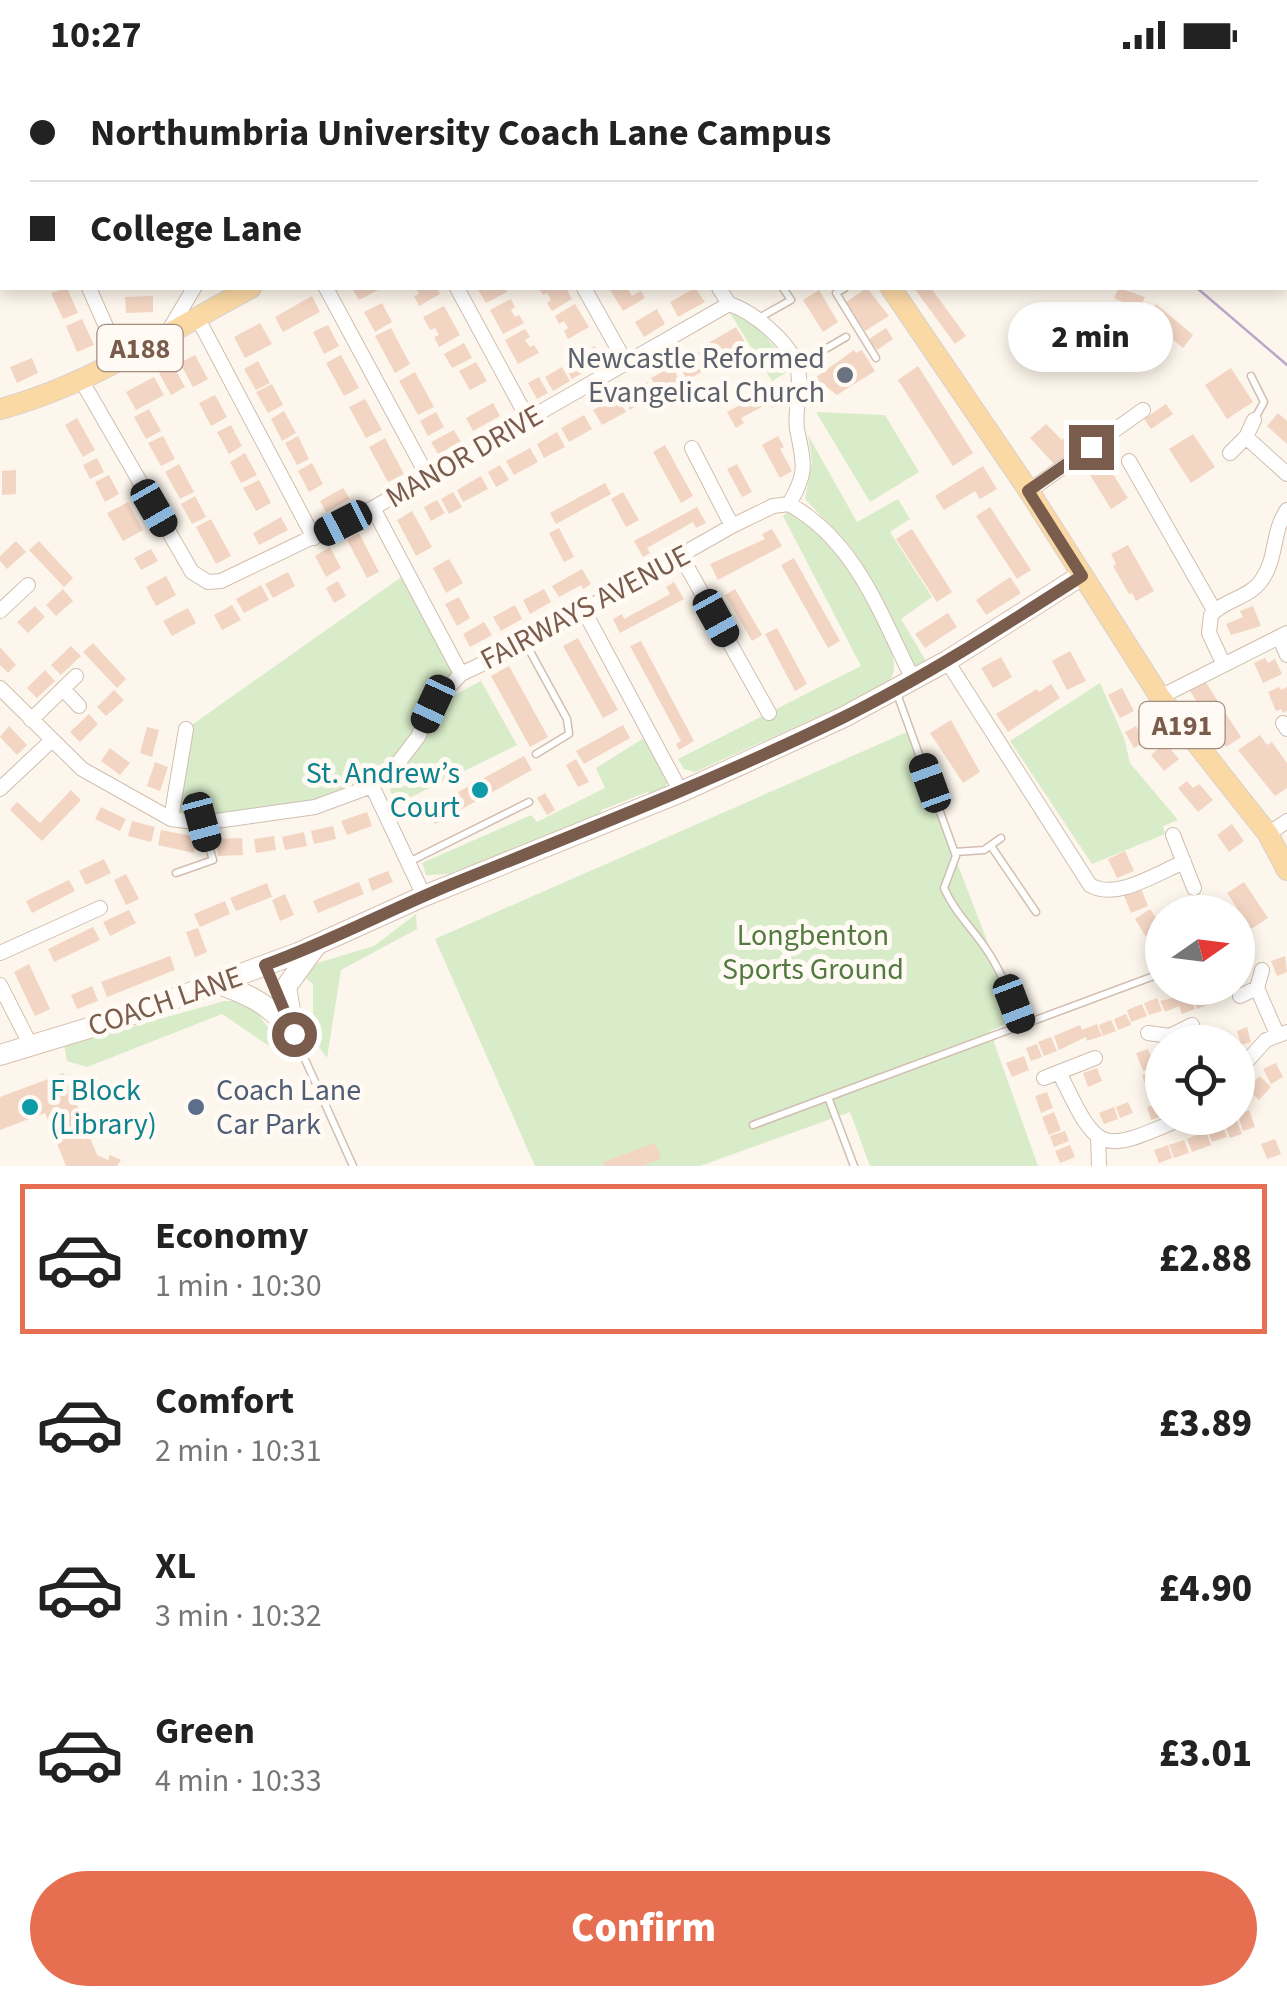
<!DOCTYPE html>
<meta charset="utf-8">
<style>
:root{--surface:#fff;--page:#f2f2f2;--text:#222;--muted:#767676;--line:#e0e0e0;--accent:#e76f51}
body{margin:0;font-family:"Source Sans 3",sans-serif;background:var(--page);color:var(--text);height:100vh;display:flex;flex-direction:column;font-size:38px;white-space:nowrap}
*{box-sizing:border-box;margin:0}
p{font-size:32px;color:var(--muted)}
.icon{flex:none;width:55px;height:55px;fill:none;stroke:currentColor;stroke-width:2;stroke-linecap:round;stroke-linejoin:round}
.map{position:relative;height:1096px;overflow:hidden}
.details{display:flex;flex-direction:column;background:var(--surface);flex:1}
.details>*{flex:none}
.banner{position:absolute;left:0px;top:0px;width:1288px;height:220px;box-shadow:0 5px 15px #0003;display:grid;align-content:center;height:220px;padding:0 30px;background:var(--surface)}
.needle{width:65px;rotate:76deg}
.fabs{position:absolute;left:1145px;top:825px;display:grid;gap:20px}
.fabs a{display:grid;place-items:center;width:110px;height:110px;border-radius:50%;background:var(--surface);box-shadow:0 5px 15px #0003;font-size:50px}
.end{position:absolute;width:45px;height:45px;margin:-22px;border:12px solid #7a5c4d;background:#fff;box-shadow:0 0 0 5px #fff}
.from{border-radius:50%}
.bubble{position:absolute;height:70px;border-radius:35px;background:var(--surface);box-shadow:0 5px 15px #0003;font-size:32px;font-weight:800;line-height:70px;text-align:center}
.car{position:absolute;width:30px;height:60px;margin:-30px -15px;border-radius:12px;box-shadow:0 0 8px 2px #0007;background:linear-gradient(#222 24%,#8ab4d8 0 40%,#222 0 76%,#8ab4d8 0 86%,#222 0)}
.banner b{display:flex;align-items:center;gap:35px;height:95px;font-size:38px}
.banner b+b{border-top:2px solid var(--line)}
.banner i{width:25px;height:25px;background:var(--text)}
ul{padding:18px 0 0;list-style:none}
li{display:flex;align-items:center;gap:30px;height:150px;margin:0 20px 15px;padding:0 10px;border:5px solid transparent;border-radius:0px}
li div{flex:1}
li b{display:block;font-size:38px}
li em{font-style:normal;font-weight:800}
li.current{border-color:var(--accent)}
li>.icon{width:90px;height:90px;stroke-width:1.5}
.primary-button{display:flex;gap:20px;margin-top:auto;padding:20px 30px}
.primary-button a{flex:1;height:115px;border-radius:60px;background:var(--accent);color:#fff;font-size:40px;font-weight:800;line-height:115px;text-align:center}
.status{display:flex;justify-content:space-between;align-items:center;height:70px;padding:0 50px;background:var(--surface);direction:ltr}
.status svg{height:28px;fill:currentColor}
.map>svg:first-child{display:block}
.green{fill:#d8ecc9}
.building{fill:#f3d5c3}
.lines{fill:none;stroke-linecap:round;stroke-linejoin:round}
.lane-casing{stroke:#d1beb0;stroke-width:9}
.street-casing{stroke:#d1beb0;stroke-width:16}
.secondary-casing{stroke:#d6c0b0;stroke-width:22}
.primary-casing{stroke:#dad1cd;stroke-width:22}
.lane{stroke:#fff;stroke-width:6}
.street{stroke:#fff;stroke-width:14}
.secondary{stroke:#fff;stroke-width:20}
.primary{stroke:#fbd9a5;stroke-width:20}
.tram{stroke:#b9a8c9;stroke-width:2.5}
.route{stroke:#7a5c4d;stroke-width:12}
.worship-dot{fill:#6b7280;stroke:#fffaf3;stroke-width:4}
.culture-dot{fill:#0f9aa8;stroke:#fffaf3;stroke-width:4}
.service-dot{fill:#5c6f8a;stroke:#fffaf3;stroke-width:4}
.labels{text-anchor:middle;stroke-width:10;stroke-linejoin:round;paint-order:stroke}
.shield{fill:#fffaf3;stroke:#a28b7f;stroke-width:2.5}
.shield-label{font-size:28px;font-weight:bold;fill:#7a5c4d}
.worship-label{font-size:30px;fill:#5b616d;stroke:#fffaf3;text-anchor:end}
.street-label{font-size:30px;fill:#7a5c4d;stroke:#fffaf3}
.culture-label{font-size:30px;fill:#0d838f;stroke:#fffaf3;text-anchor:end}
.park-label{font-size:30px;fill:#537a41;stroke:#fffaf3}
.service-label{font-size:30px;fill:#4e5e75;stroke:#fffaf3;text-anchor:start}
</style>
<div class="status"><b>10:27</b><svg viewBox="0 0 49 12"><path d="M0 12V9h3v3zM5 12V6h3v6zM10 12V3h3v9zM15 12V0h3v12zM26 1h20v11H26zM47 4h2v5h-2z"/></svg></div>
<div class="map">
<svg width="1287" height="1096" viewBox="0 0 1287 1096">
<rect width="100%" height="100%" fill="#fdf6ec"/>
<path class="green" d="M730,243L745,244L794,298L772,311Z
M816,342L885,345L919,402L870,432Z
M808,365L857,452L898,429L910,449L890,462L932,527L901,549L929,596L918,598L910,595L850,476L805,429L812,392Z
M790,440C810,456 832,472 847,493C860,511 898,580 894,599C893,608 888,613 882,618L695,702L684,699L678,689L861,596L783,446Z
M407,503L461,604C435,641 410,684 375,713C338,743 220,745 171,749L186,659Z
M481,611L517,675L395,735L389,715L415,680L447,629Z
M1100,613L1124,668L1130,693L1178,750L1163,756L1165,764L1092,794L1010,671Z
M907,662L1017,949L990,961L1038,1096H870L850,1042L700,1096H535L435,869Z
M644,668L669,707L665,720L653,725L647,722L602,740L597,747L448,804L426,805L422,793L531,745L537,752L605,718L596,698Z
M416,844L417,859L341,900L327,988L313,969V914L303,906L314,894L374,876Z
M225,931H241L256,937C262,958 284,966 287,988L222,944L87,997L67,991L64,975Z"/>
<path class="building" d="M67,218L78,243L63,249L51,223Z
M352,218H382L359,230Z
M416,218H437L440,224L419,236L414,226L419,224Z
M477,218H504L507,222L486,233Z
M538,218H566L572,229L552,241L547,233L551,230L547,223L543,225Z
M609,218H627L632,226L641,221L645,228L623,241Z
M695,218L705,232L678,247L670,232Z
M867,218L889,246L865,261L846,232Z
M914,218H931L966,266L955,274Z
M1119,218L1145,227L1139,240L1114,228Z
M819,220L838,252L823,262L803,230Z
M153,226V242L126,243L125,227Z
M312,226L320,242L283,262L275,247Z
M511,229L515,237L511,240L515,247L519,245L524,253L503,264L490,240Z
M382,233L392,252L375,262L364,242Z
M575,234L589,257L568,269L564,261L568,258L564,251L559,254L555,246Z
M1156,234L1193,265L1183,278L1166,264L1161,271L1152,264L1160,255L1147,245Z
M444,236L460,265L439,277L434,267L439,265L435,258L430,260L423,247Z
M657,239L665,254L644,267L635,252Z
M82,249L94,275L77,282L66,256Z
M260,253L272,274L245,288L234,267Z
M328,255L339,276L324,284L313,262Z
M736,257L745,272L718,287L710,272Z
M391,258L410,294L395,303L375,266Z
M886,258L893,269L877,280L869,269Z
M525,259L530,267L525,270L530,277L534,275L539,283L518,294L505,270Z
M464,273L472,288L452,298L444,284Z
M595,276L603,291L572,309L564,295Z
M705,278L714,295L687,310L678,293Z
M854,280L856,283L862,280L875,301L837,325L815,308Z
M195,285L208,309L193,317L180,293Z
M341,285L359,318L344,326L326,293Z
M32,288L38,303L17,313L10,297Z
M258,291L270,313L256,320L244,299Z
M476,292L487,311L470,320L459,301Z
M173,295L185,317L171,325L159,303Z
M672,296L680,311L659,322L651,308Z
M918,296L973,383L953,396L898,310Z
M562,297L570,311L553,321L545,307Z
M1231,298L1253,332L1227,349L1205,315Z
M415,302L434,337L418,345L399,311Z
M154,307L164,325L136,340L126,322Z
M539,307L548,323L537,329L528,313Z
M647,312L654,326L630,340L622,325Z
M272,314L283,335L268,343L256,322Z
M773,317L781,333L772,338L769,333L741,348L744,353L736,358L727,342Z
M215,325L227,347L211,356L199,333Z
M617,327L626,342L602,355L593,340Z
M365,329L382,360L366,368L349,337Z
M493,333L500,346L473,361L466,348Z
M1166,334L1173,344L1151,359L1144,349Z
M149,339L161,361L146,369L134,347Z
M284,341L296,363L282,371L271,349Z
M436,342L444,357L428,366L420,351Z
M1278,343L1287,351V374L1267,356Z
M584,345L592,359L569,372L561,358Z
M77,348L95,380L83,387L65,355Z
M1046,354L1062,370L1066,366L1075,376L1055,395L1030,368Z
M231,355L242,376L229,384L217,362Z
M454,360L461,372L438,384L431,372Z
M557,362L565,377L544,388L537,374Z
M1193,364L1215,397L1191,413L1169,379Z
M163,366L175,389L161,396L148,373Z
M298,366L309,389L297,395L285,373Z
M778,366L784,377L780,379L792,401L780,408L762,375Z
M385,368L404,404L388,412L369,377Z
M665,375L693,426L681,433L653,382Z
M530,378L538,392L514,405L506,391Z
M245,383L257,405L241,413L230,392Z
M97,388L104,402L90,409L83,395Z
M1104,390L1128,428L1111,439L1087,400Z
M312,393L323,414L309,422L298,401Z
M179,394L194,422L180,429L165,402Z
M737,394L752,422L742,427L727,399Z
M500,395L509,410L496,417L488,402Z
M983,396L997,419L980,429L975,421L944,440L935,426Z
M16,400V424L2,425V401Z
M109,405L119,424L105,432L95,412Z
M481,406L488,419L463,432L457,420Z
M259,410L271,433L256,441L243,418Z
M605,413L611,424L556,454L550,443Z
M343,418L350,429L326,442L320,431Z
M453,422L462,437L449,444L441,429Z
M623,422L639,450L626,457L611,429Z
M195,426L206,447L192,454L181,434Z
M437,430L445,443L431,451L424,437Z
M128,432L143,460L123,471L107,443Z
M697,437L706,453L696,458L693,452L647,478L650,483L643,487L634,471Z
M990,437L1031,500L1017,509L976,446Z
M412,441L432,477L416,486L397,450Z
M281,447L288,460L259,475L253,463Z
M211,449L231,486L216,494L196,457Z
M559,458L574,487L564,492L549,463Z
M772,459L782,476L718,510L710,494L765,469L762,464Z
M912,459L952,522L937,532L896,469Z
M359,463L379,502L367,508L347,470Z
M16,471L26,482L7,499L0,491V486Z
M39,471L73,508L64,517L29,480Z
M1128,475L1154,521L1136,531L1132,523L1129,524L1113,496L1116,494L1111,484Z
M330,477L341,498L326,507L315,486Z
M151,479L158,491L141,500L134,488Z
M794,488L840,571L828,578L781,495Z
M449,489L463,513L446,523L433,498Z
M582,499L591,514L583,519L581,515L559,527L552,516Z
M288,502L295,516L273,528L265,514Z
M166,506L176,525L156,536L146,517Z
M1010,507L1021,523L986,545L976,530Z
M338,511L346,526L334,533L326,518Z
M674,512L684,529L620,563L613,549L622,544L624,549L670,524L666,517Z
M261,515L269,530L244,543L236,529Z
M63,519L73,531L56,546L46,535Z
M544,519L551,532L530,544L523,530Z
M735,519L762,565L752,571L725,525Z
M459,527L470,548L457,556L445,534Z
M232,535L241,550L222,560L214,545Z
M515,535L522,549L501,561L493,547Z
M35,536L45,547L28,563L17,552Z
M1253,536L1261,556L1231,565L1226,554L1243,547L1240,541Z
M188,538L196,553L172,566L163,551Z
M948,543L957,557L925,578L915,564Z
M484,552L492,565L470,577L463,564Z
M777,558L807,614L795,621L765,564Z
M578,568L618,640L603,648L563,576Z
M641,571L694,671L679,680L676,674L681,671L630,576Z
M93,573L126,609L117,618L83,582Z
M71,576L81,586L61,605L51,595Z
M0,577L16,595L8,603L0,595Z
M1070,581L1086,611L1067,620L1052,591Z
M1001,587L1012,607L993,618L981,598Z
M1265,588L1268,593L1275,589L1282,604L1263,613L1254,593Z
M509,596L548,667L530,677L491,606Z
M45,600L55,611L37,628L27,618Z
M1203,608L1241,667L1226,677L1188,618Z
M1051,614L1060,628L1008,662L996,644L1037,619L1039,622Z
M1279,617L1281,620L1287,617V641L1283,643L1281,639L1276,641L1268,622Z
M1122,618L1134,641L1120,648L1108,625Z
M114,620L124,630L106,646L97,637Z
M89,644L98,654L80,672L70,662Z
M951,650L980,702L963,713L930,663Z
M623,655L630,668L584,694L576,681Z
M9,656L27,675L17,685L0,667Z
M1136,656L1145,672L1134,678L1125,662Z
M147,657L159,660L152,687L140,683Z
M1260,665L1267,675L1272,672L1287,693V718L1275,726L1238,680Z
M1165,673L1179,689L1164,701L1151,685Z
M110,678L130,693L120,705L101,691Z
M524,686L532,700L435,754L427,739Z
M576,689L589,712L578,717L566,695Z
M155,692L168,697L160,721L147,716Z
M1187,711L1193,718L1199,714L1213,730L1198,742L1178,718Z
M71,720L81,730L42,771L10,740L17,732L40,753Z
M545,723L555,740L547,745L537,728Z
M101,737L126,749L120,761L95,749Z
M367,742L372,756L347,765L341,751Z
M132,751L155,757L151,772L128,766Z
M1232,754L1244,771L1229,782L1217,765Z
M333,756L336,769L314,774L311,761Z
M161,760L197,767L194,783L158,775Z
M304,762L307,776L285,780L282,767Z
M274,766L276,780L256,783L254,769Z
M242,768L243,785L218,786L217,769Z
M1125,781L1134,801L1117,808L1108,789Z
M104,789L111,803L86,815L79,801Z
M388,801L393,812L372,821L368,809Z
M126,804L139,829L126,835L114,810Z
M69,810L75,821L32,843L26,831Z
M359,812L364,824L318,843L313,831Z
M1244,812L1268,848L1251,859L1227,823Z
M267,813L272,827L236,841L230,828Z
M1140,816L1148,836L1131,843L1123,823Z
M285,824L294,845L280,851L272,830Z
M225,831L230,844L200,857L194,844Z
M1150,839L1162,856L1146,867L1135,849Z
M129,840L136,853L110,866L103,852Z
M93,857L100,870L54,892L48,879Z
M198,858L207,882L195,887L186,862Z
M1162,863V892L1149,872Z
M170,886L175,900L107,927L101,912Z
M1285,886L1287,902L1277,906L1271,891Z
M29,894L50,939L35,946L14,902Z
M92,916L98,931L77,939L71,925Z
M1206,919L1211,933L1197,939L1192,925Z
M1189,924L1195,939L1182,944L1179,936L1165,942L1160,931Z
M1157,928L1162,941L1149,945L1144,933Z
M1142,934L1147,946L1131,952L1127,940Z
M1126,944L1131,955L1118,960L1114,949Z
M1111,950L1116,961L1103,966L1099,955Z
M1097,954L1102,966L1087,971L1086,967L1059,980L1054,966L1080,955L1082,960Z
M1247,957L1251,972L1241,975L1237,961Z
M1051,967L1057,981L1044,986L1038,972Z
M1037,974L1042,987L1031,991L1026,978Z
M1148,979L1155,997L1143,1001L1136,983Z
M1024,986L1029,1000L1012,1007L1006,993Z
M1276,993L1283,1007L1271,1014L1263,999Z
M1097,998L1102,1011L1088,1017L1083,1003Z
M1155,1001L1160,1015L1147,1019L1142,1005Z
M64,1003L97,1085L108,1090L110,1085L121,1090L117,1096H66L45,1043L0,1060V1027Z
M1260,1006L1271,1017L1259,1030L1247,1018Z
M1160,1017L1162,1030L1151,1034L1147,1021Z
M1047,1022L1053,1038L1041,1043L1035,1026Z
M1128,1032L1133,1043L1120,1048L1116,1037Z
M1162,1032V1046L1151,1050L1147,1037Z
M1114,1037L1118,1049L1104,1054L1099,1043Z
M1249,1040L1255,1057L1243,1061L1238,1045Z
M1054,1042L1061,1060L1049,1065L1042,1047Z
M1236,1048L1242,1064L1230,1068L1223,1050Z
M1222,1053L1227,1067L1212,1072L1207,1059Z
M1065,1061L1069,1071L1054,1077L1050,1066Z
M1206,1061L1211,1075L1192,1082L1187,1069Z
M1275,1069L1281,1084L1267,1089L1261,1074Z
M1184,1070L1189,1083L1174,1088L1169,1075Z
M655,1073L661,1089L642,1096H604L603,1092Z
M1070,1075L1075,1087L1060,1093L1055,1081Z
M1168,1075L1172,1088L1159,1093L1154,1080Z"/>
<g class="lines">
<g class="lane-casing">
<path id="lane" d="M693,0L694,2
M805,0L807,2
M849,0V2
M1253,0L1256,2
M992,2L994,0
M1047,2L1049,0
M1285,9L1287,10
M845,218L836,223L876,288
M759,248L791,230L783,218
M798,295L846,267
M1251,306L1264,332L1255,348
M526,574L567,649L569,664L536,684
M896,621L956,786L944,818C954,841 970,856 984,876C1001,900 1011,927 1022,954
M991,776L1036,842
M955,782L984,780L1001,768
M409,792L529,732
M176,803L213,790L202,754
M1238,876L1246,873
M267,900L280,930
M294,965L353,1096
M828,1027L854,1096
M753,1055L1162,903"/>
</g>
<g class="street-casing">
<path id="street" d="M160,0L162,2
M349,2L360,0
M1163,2L1164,0
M0,16L2,22
M1285,68H1287
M1285,106H1287
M89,218L120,288
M326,218L428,407
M457,218L528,349
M584,218L626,293
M719,218L729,234
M729,234C752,241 789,271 797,296C803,315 794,340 797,359C804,394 808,402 789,434C856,471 880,544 913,609
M197,247L314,468
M169,260L194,218
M80,308L192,502L208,512L221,511L373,438L729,234
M1246,367L1287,404
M692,378L732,456
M1230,383L1246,367L1254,350
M1129,391L1214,540
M1029,421L1143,340
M373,438L461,604
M681,486L769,643
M583,539L681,722
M0,541L28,515
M1279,567L1287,585
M947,591L1090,815C1116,831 1157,803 1184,792
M1223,593L1209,563L1211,545C1225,529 1251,528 1263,508C1277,487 1272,461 1287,440
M0,618L82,699L171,749L202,753L315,737L372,716L398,693L418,667L433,634L461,604L526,573L732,456L773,436L789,434
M63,619L79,636
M1160,627L1287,563
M31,650L76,606
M1283,653L1287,659
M372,716L424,826
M0,719L51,671
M171,749L186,659
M1268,764L1287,751
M1173,765L1194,818
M0,883L100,838
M0,915L31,976
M1257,918L1277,964
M1240,926L1257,918L1262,900
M1148,963L1170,966L1192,955
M1238,1001L1266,970L1287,962
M1059,1002C1099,1085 1099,1084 1183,1048
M1044,1008L1095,988
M1098,1067L1099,1096"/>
</g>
<g class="secondary-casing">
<path id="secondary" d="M216,913C248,924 267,933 289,958
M294,964L286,917L315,877
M0,985L122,948L298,883L424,826L681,722L844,647L947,591L1082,505"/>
</g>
<g class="primary-casing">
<path id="primary" d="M726,0L729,2
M756,2L759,0
M891,218L1029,421L1160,627L1268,764L1287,800
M0,339C89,316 171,260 251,218"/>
</g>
<use href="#lane" class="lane"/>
<use href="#street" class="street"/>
<use href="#secondary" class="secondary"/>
<use href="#primary" class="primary"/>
<path class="tram" d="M1197,218L1287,295"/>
</g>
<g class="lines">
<path class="route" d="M294,964L265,895C329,872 389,840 452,814C583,761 715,710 842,648C925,607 1004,556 1082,506L1028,421L1091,377"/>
</g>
<circle class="worship-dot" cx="845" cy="305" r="10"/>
<g class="culture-dot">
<circle cx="480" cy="720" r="10"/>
<circle cx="30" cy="1037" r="10"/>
</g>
<circle class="service-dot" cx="196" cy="1037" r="10"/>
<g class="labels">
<g class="shield">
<rect x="97.5" y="255" width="85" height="46" rx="8"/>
<rect x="1139.5" y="632" width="85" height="46" rx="8"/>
</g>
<g class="shield-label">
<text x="140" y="288">A188</text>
<text x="1182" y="665">A191</text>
</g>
<g class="worship-label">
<text x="825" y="298">Newcastle Reformed<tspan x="825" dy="34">Evangelical Church</tspan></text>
</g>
<g class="street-label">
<text transform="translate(464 386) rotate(-30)" y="10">MANOR DRIVE</text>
<text transform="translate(585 537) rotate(-28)" y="10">FAIRWAYS AVENUE</text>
<text transform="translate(165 931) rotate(-19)" y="10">COACH LANE</text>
</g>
<g class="culture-label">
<text x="460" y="713">St. Andrew’s<tspan x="460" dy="34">Court</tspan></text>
<text x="50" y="1030" text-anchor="start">F Block<tspan x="50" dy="34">(Library)</tspan></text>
</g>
<g class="park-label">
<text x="813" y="875">Longbenton<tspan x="813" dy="34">Sports Ground</tspan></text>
</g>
<g class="service-label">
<text x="216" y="1030">Coach Lane<tspan x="216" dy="34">Car Park</tspan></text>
</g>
</g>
</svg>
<div class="fabs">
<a><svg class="needle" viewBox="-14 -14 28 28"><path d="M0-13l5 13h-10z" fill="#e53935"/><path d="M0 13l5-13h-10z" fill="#767676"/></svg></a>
<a><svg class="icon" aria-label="locate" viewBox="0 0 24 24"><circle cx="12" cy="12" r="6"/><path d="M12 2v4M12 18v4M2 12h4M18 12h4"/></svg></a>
</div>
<i class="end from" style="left:294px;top:964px"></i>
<i class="end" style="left:1091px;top:377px"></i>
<div class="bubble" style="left:1008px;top:232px;width:165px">2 min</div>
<i class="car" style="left:154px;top:438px;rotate:150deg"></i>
<i class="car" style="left:343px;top:453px;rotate:243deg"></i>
<i class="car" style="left:716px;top:548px;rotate:151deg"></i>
<i class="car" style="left:433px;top:634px;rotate:205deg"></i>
<i class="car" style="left:930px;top:713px;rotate:340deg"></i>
<i class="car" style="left:202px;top:752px;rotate:165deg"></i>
<i class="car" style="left:1014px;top:934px;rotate:159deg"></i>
<div class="banner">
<b><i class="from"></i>Northumbria University Coach Lane Campus</b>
<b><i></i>College Lane</b>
</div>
</div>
<section class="details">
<ul>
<li class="current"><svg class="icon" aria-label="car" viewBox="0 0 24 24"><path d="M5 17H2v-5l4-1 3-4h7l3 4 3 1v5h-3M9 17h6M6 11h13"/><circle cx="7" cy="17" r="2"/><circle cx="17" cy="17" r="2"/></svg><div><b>Economy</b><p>1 min · 10:30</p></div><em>£2.88</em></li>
<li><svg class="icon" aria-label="car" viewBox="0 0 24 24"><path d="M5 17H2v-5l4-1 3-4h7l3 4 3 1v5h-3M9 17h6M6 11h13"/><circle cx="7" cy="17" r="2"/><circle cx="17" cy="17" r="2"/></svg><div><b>Comfort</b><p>2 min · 10:31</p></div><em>£3.89</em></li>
<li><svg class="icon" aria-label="car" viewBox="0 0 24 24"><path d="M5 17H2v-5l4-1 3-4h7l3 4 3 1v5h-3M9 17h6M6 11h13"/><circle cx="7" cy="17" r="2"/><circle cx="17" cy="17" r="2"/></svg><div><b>XL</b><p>3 min · 10:32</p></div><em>£4.90</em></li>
<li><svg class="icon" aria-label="car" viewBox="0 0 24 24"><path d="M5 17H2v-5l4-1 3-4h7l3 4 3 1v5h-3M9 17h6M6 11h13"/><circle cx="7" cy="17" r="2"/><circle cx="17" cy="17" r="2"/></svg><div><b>Green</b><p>4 min · 10:33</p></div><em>£3.01</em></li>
</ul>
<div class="primary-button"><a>Confirm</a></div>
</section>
